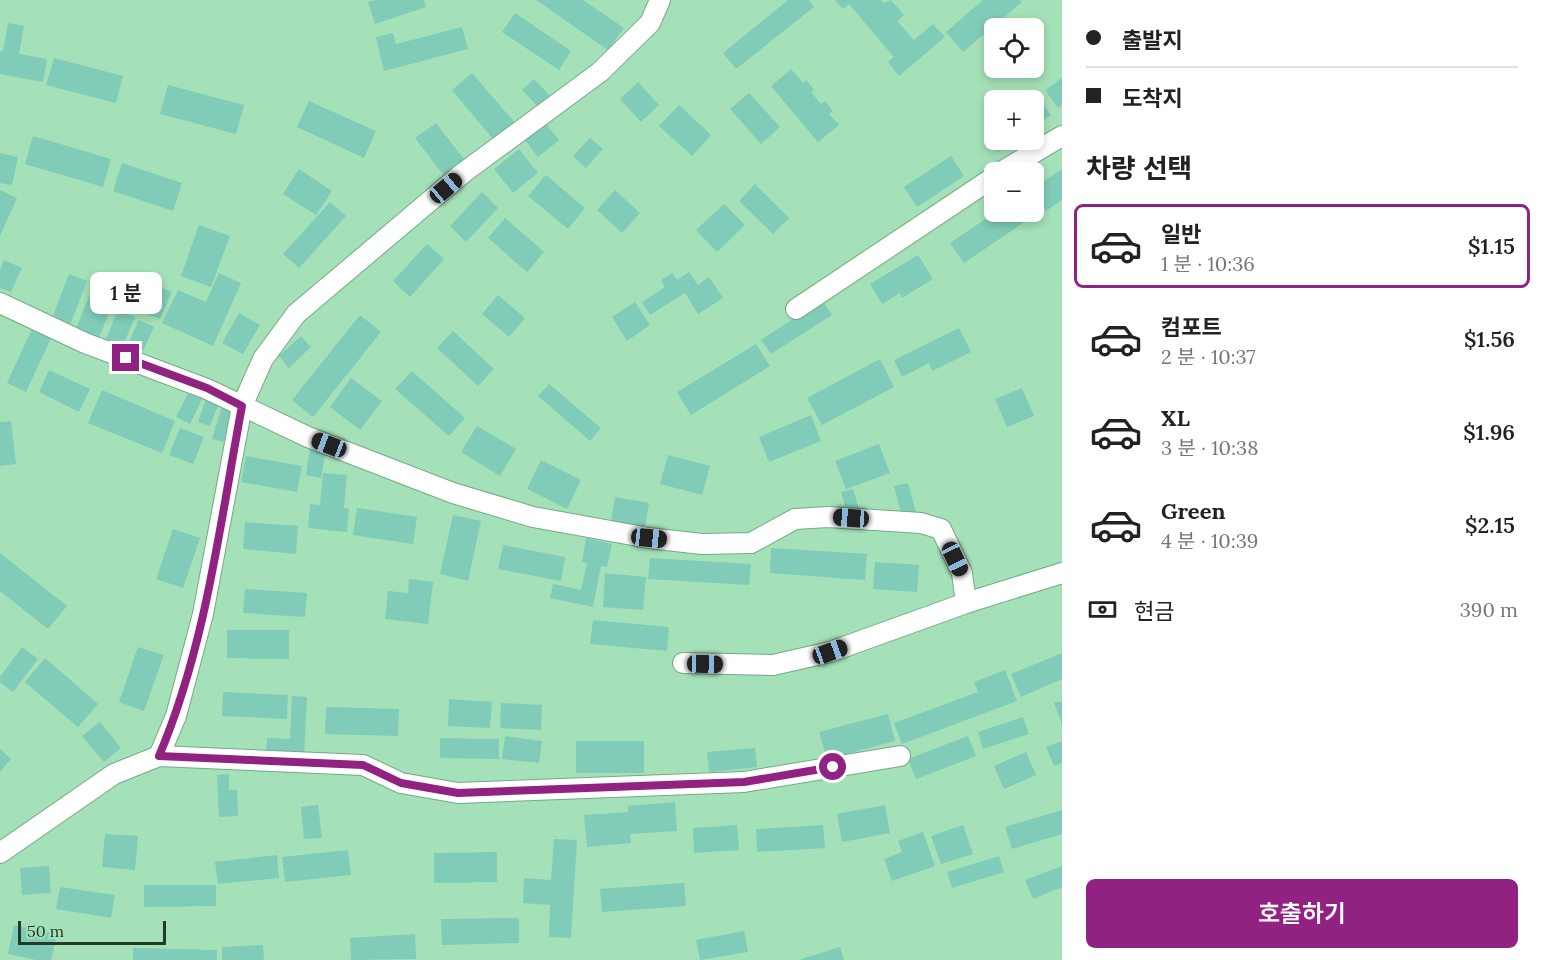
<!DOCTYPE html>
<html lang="ko">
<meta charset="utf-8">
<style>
:root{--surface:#fff;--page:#f2f2f2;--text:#222;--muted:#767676;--line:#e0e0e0;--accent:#922282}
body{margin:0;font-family:Lora,"Noto Sans KR",serif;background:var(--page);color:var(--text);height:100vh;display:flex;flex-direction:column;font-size:22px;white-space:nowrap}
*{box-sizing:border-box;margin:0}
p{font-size:20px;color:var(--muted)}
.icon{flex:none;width:33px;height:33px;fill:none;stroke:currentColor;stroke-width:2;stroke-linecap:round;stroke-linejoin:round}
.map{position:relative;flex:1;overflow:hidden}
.side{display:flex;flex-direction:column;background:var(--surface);width:480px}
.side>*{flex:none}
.hud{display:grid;align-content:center;height:132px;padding:0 24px;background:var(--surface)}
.controls{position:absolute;left:984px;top:18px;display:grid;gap:12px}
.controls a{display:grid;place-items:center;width:60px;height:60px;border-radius:9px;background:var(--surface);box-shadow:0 3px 9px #0003;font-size:30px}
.scale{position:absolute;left:18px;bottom:15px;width:148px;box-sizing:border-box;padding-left:6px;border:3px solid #223a2a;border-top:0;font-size:16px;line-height:21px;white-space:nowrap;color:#223a2a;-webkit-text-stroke:4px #a4e0b8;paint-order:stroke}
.end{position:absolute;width:27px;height:27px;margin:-14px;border:8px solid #922282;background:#fff;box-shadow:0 0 0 3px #fff}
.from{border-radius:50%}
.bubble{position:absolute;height:42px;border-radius:9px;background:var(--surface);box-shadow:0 3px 9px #0003;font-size:20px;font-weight:600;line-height:42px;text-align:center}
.car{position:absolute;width:18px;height:36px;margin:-18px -9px;border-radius:8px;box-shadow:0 0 4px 2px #0007;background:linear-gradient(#222 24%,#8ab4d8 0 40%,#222 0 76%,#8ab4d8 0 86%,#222 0)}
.hud b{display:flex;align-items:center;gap:21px;height:57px;font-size:22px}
.hud b+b{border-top:2px solid var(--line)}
.hud i{width:15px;height:15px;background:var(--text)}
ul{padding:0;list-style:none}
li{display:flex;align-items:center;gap:18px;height:84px;margin:0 12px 9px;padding:0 12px;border:3px solid transparent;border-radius:9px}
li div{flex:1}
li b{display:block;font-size:22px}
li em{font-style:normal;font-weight:600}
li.current{border-color:var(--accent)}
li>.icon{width:54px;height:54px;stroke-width:1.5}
h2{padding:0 24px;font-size:27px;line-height:72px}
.pay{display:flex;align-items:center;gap:15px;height:66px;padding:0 24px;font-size:22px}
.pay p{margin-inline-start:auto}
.action{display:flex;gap:12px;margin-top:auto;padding:12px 24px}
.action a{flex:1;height:69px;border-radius:9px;background:var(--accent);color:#fff;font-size:24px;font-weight:600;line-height:69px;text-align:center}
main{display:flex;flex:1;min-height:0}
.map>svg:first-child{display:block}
.building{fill:#80ccb8}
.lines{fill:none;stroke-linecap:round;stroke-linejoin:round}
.minor-casing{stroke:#72ab86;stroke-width:22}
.minor{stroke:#fff;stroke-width:20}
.route{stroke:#922282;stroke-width:8}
</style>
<main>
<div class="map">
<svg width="1062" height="960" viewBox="0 0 1062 960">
<rect width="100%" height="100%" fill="#a4e0b8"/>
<path class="building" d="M375,0H424L426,7L375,24L368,2Z
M536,0H583L624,28L608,50Z
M788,0H809L814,7L736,69L723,53Z
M835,0H881L883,3L891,0L904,15L897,21L914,40L933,24L945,37L899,76L888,62L894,57L849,4L843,9Z
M983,0H1020L1022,2L963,52L946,32Z
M515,13L571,51L559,70L502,32Z
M8,23L24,26L19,54L47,59L43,82L0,74V51H3Z
M462,27L468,49L384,71L376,37L393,33L396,44Z
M54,58L123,76L116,103L46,85Z
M791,69L803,83L806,80L814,90L811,92L821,104L825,101L833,111L829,114L839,125L818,142L771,86Z
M472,73L514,122L493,139L452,90Z
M1062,78V105L1058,108L1045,90Z
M534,79L554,100L542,111L522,90Z
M638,82L659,105L641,122L620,99Z
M168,85L244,105L236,134L160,114Z
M749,93L780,127L761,144L730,109Z
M1037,96L1051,115L1034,127V100H1030Z
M309,101L376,131L364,158L297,127Z
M679,105L711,135L692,156L659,126Z
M436,123L466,162L445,177L415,138Z
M546,124L559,140L538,157L525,140Z
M994,126V140H1016L998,152L984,133Z
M33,136L111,159L103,187L25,164Z
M590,138L603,149L586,168L573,156Z
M519,149L538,173L513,193L494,169Z
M0,153L18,157L12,185L0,183Z
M951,156L964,176L917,207L904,187Z
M122,163L182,183L173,211L113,191Z
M299,169L332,191L316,215L283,194Z
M1062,169V200L1046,211L1034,188Z
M546,175L585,208L568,229L528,196Z
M755,184L789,218L773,234L739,201Z
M0,190L17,198L0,236Z
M615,190L640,213L622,233L597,210Z
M482,192L498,208L466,242L450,226Z
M330,202L346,216L299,268L283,254Z
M724,204L745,225L717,252L696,230Z
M996,212H1015L1023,223L964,263L950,243Z
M505,218L544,252L527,272L488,238Z
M199,225L230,236L211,287L181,276Z
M427,244L444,259L410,297L393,281Z
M918,255L933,279L902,298L900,293L882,304L870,284Z
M4,260L22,268L11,292L0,288V270Z
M689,272L698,285L709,277L723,298L698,314L685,293L650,315L642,302L665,287L661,280L672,273L677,280Z
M219,273L241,283L213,346L162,323L178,290L206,302Z
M69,274L87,281L70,325L52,318Z
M133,275L172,292L160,319L121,303Z
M94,284L117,293L98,340L75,331Z
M498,295L525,318L509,337L482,314Z
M822,300L832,315L771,354L761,340Z
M635,302L650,325L627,341L612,317Z
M118,310L135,317L123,345L106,339Z
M239,313L260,325L243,354L222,343Z
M360,315L381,332L313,417L292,400Z
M139,320L154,327L143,351L128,344Z
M959,328L971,352L932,371L929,363L902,377L894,360Z
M32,329L51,338L26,392L7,383Z
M453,331L494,369L478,386L437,348Z
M301,336L311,347L289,368L279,356Z
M756,344L770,366L691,415L677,392Z
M880,359L894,387L822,425L807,398Z
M49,370L90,389L79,412L39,392Z
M412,371L465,418L449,436L395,389Z
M351,378L382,401L360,430L330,407Z
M549,384L601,428L590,441L538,396Z
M191,387L205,393L190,424L176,417Z
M1022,388L1034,416L1007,427L995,399Z
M102,390L175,421L162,453L88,423Z
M208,393L221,398L210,426L198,422Z
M222,406L233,410L224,442L212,439Z
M811,415L821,441L769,462L759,437Z
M11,421L16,464L0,466V422Z
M477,426L516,449L500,476L461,452Z
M180,428L204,437L193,464L169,455Z
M879,444L890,473L846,489L835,461Z
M310,447L326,450L321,478L306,475Z
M668,455L710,466L702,495L660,484Z
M246,456L302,466L297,492L241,482Z
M541,460L581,480L567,509L527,489Z
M323,473L347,475L344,508L349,509L347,532L308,528L310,504L320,505Z
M908,483L916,512L902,516L894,486Z
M853,489L860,512L848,516L841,492Z
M615,497L649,503L645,527L611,521Z
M357,508L417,517L413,544L353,535Z
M453,515L481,521L468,581L440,574Z
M245,522L298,526L296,554L243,549Z
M173,529L200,538L183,588L156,579Z
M586,538L612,544L607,567L601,566L593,607L550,598L553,584L581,590L587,563L582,562Z
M503,545L565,557L561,581L498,569Z
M771,548L867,554L865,580L770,573Z
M0,553L67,606L48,629L0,591Z
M650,558L751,564L749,585L648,579Z
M875,562L919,565L917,592L873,589Z
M605,573L646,577L643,610L603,607Z
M409,579L433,582L428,624L385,619L388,591L408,593Z
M245,589L307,593L305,617L243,613Z
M593,620L669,627L667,651L590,644Z
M227,630H289V659L227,658Z
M22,647L38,659L13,692L0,682V677Z
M138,647L164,655L144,711L119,702Z
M1062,653V679L1021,697L1011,674Z
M45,658L98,704L78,727L25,682Z
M1005,670L1017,701L902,744L894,723L978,692L974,682Z
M223,692L288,695L287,719L222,716Z
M292,696L307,697L304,756L266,755L267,738L290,739Z
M449,699L492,702L490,728L448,726Z
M1062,701V724L1054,703Z
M501,703L542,705L541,730L500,728Z
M326,707L399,709L398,736L325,734Z
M888,714L895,741L827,759L819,732Z
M1023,717L1029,734L983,749L978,732Z
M100,722L121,748L104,762L82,736Z
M505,736L542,741L539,763L502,759Z
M968,736L976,756L916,779L908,759Z
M440,738L499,739V759L440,758Z
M576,741H644V773H576Z
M1062,741V763L1054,766L1046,747Z
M755,748L757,767L709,772L707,752Z
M0,749L11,759L0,772Z
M1026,752L1036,775L1004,789L994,766Z
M229,774V790H237L238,816L219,817L217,775Z
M675,802L677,831L630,834L631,843L587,847L584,815L628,812V806Z
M318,805L322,838L304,839L301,807Z
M885,805L890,833L842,842L837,814Z
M1062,810V834L1012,849L1005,827Z
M737,825L739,850L694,853L693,828Z
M823,825L825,848L757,852L756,829Z
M963,825L973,854L941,864L931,836Z
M923,832L935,866L892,881L884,859L902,852L898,841Z
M105,834L138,836L135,870L102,867Z
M554,839L577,840L571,938L549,937L550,905L523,903L524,878L551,880Z
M348,850L351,875L285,882L282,857Z
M497,852V882L434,883V853Z
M277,855L279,878L218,884L215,862Z
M999,856L1004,872L952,888L947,872Z
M49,866L51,893L22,895L20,868Z
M1062,866V887L1033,899L1025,880Z
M684,883L686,906L602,912L600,889Z
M144,885H216V906L144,907Z
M60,887L115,895L111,918L56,909Z
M519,918V943L442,945L441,919Z
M14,925L57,934L51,960H36L8,954Z
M744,931L748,952L700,960L696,940Z
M415,934L416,959L351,960L350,938Z
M263,945L264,960H222V947Z
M840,947L844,960H801V959Z
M133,948L217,950V960H133Z"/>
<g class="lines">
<g class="minor-casing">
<path id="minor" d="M1001,172L1062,136
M0,303L85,343L207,389L308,437L453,493L533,517L649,538L702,544L751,543L795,519L828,517L921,523L941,529L962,573L966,603L1062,573
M796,309L994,177
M683,663L773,665L830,652L966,603
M159,756L363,765L401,783L458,793L744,782L900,756
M0,853L114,774L159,756L176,716L203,614L242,406L263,359L296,314L463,173L600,72L650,23L660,0"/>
</g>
<use href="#minor" class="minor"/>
</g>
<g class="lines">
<path class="route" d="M126,358L207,388L242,406C220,523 206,646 159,756L363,765L401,783L458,793L744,782L833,767"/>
</g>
</svg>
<div class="controls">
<a><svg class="icon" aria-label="locate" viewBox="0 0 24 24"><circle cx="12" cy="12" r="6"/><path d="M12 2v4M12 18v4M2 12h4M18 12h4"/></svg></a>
<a>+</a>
<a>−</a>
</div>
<div class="scale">50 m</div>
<i class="end from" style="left:833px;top:767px"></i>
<i class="end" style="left:126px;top:358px"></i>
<div class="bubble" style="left:90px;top:272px;width:72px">1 분</div>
<i class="car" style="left:446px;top:188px;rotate:50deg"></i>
<i class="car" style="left:329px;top:445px;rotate:291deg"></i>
<i class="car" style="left:851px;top:518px;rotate:274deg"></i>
<i class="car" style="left:649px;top:538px;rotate:96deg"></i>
<i class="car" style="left:955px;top:559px;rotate:155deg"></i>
<i class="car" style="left:830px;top:652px;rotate:70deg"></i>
<i class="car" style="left:705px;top:664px;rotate:91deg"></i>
</div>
<section class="side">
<div class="hud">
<b><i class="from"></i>출발지</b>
<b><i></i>도착지</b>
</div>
<h2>차량 선택</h2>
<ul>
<li class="current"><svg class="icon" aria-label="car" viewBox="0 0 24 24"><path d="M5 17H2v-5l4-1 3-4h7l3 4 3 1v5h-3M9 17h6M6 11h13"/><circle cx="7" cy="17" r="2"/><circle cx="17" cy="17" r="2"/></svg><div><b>일반</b><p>1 분 · 10:36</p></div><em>$1.15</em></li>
<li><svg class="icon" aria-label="car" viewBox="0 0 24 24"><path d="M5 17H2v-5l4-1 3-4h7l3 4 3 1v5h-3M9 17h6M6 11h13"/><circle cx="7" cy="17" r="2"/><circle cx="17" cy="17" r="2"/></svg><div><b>컴포트</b><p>2 분 · 10:37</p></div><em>$1.56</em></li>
<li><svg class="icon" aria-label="car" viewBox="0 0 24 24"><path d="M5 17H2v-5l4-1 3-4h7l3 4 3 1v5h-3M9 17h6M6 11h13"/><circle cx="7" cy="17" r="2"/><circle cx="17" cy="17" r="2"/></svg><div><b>XL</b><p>3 분 · 10:38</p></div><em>$1.96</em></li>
<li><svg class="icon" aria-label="car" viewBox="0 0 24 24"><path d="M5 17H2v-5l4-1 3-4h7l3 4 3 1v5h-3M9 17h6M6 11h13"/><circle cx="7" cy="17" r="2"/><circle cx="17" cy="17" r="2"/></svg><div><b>Green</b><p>4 분 · 10:39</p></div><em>$2.15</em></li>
</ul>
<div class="pay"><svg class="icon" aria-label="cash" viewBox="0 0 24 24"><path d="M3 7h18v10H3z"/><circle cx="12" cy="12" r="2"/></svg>현금<p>390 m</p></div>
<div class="action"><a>호출하기</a></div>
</section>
</main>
